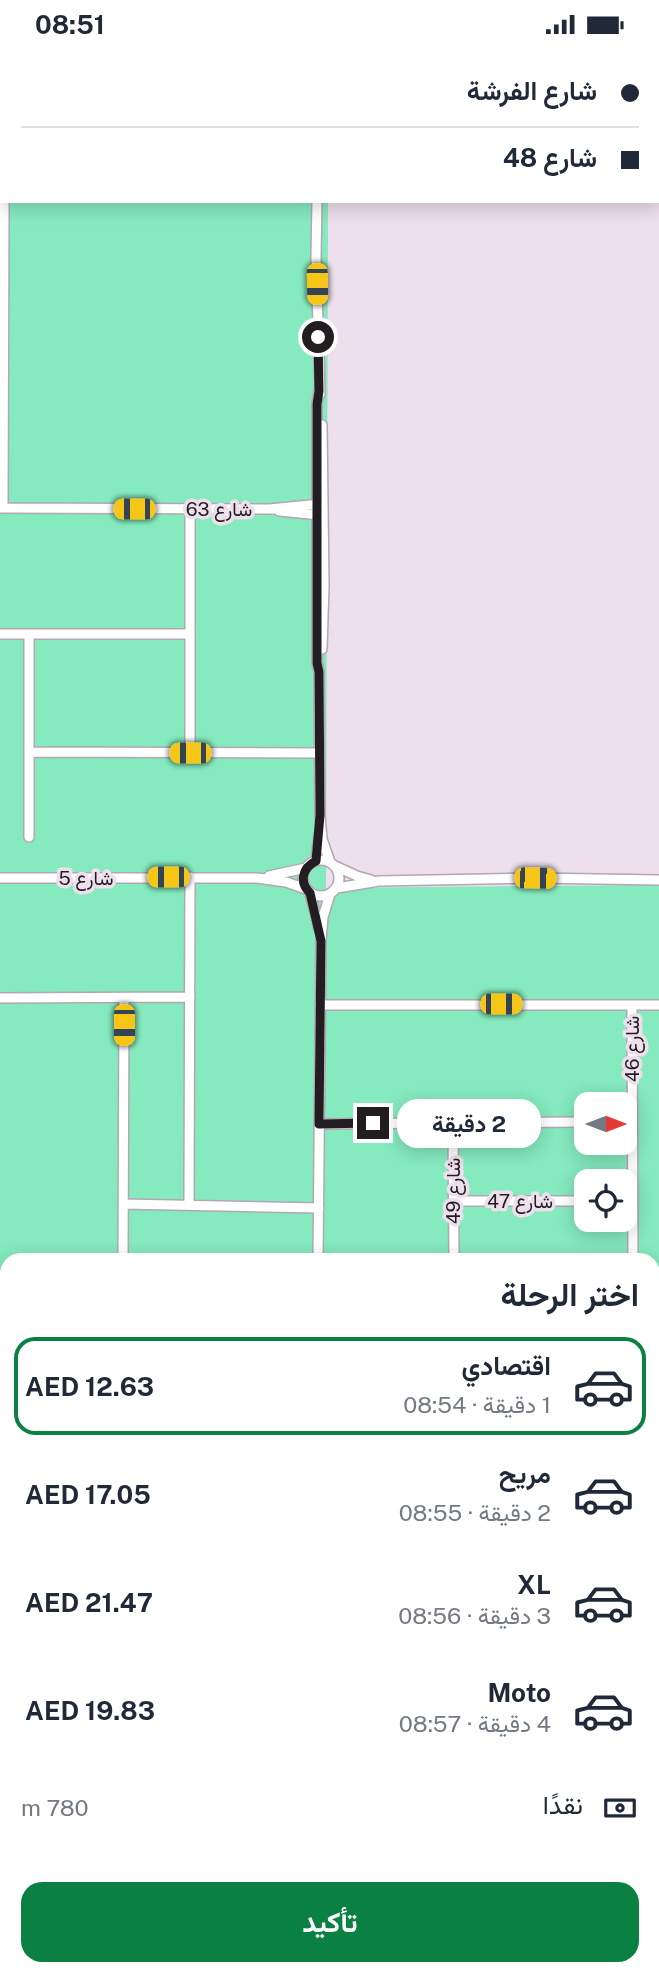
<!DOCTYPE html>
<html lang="ar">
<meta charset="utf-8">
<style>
:root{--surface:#fff;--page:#f2f2f3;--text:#1f2937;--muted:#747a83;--line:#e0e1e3;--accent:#0b8043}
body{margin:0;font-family:"Public Sans",Vazirmatn,sans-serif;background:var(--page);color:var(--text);direction:rtl;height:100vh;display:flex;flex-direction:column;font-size:26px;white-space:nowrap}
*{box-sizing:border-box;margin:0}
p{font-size:23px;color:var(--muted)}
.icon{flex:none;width:38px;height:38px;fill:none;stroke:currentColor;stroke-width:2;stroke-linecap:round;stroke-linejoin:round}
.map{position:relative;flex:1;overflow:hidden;direction:ltr}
.sheet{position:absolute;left:0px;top:1204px;width:660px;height:723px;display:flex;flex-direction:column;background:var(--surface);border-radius:21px 21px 0 0;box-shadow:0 4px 18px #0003;direction:rtl}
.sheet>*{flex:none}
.hud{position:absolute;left:0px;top:0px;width:660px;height:154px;box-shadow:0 4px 18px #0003;direction:rtl;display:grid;align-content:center;height:154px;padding:0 21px;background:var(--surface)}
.needle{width:46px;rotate:90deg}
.fabs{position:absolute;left:574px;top:1043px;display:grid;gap:14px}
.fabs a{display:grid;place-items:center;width:63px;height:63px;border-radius:14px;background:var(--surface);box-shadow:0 4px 18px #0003;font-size:35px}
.end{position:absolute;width:32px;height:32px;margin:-16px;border:9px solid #221d21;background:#fff;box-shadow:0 0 0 4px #fff}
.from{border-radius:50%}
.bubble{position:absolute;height:49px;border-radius:21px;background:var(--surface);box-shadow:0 4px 18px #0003;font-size:23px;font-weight:700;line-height:49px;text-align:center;direction:rtl}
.car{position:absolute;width:21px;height:42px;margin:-21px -10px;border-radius:9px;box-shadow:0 0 5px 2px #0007;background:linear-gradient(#f5c518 24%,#345 0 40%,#f5c518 0 76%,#345 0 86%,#f5c518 0)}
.hud b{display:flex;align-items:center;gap:24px;height:66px;font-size:26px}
.hud b+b{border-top:2px solid var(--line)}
.hud i{width:18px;height:18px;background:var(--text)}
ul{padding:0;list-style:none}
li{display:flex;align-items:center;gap:21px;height:98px;margin:0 14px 10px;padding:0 7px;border:4px solid transparent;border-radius:21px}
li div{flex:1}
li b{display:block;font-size:26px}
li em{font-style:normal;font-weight:700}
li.current{border-color:var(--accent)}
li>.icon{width:63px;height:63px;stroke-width:1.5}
h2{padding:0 21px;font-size:32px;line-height:84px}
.pay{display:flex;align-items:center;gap:18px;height:77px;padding:0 21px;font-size:26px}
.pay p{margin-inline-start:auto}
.cta{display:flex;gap:14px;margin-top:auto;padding:14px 21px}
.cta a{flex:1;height:80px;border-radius:21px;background:var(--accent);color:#fff;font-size:28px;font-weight:700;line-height:80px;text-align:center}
.status{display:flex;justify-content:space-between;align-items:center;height:49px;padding:0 35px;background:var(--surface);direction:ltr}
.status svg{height:19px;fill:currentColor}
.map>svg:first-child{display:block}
.built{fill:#e4d1e3}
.green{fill:#85eabe;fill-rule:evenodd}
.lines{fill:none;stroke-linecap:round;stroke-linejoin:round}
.minor-casing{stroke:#b3a7b3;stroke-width:12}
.tertiary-casing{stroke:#b3a7b3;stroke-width:14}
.minor{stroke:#fff;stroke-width:9}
.tertiary{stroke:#fff;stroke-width:10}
.route{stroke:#221d21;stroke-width:9}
.labels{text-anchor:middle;stroke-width:7;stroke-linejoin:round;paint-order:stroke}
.street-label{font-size:19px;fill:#221d21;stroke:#eddfec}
</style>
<div class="status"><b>08:51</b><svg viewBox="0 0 49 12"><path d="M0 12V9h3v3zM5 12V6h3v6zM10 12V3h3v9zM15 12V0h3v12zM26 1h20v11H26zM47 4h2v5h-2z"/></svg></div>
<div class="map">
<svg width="659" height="1926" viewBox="0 0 659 1926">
<rect width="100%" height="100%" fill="#eddfec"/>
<path class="built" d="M659,1459V1516L653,1518V1469Z
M7,1648V1721L0,1723V1650Z"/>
<path class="green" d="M0,0H328V2H2V152H328L326,839L659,836V1288H653V1211H7V1284H0ZM586,1055H625V1094H586ZM586,1132H625V1171H586Z"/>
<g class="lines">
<g class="minor-casing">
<path id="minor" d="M5,2V0
M322,2V0
M317,152L316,208L320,345
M319,342L317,355V613L319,623L320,767L322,790L330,813
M0,459L270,460L320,455
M3,459L4,152
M279,462L320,466
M0,585H190
M29,585V788
M322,600L324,536L322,376
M29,703L318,704
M190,704V459
M303 829a18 18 0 1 1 36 0a18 18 0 1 1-36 0Z
M316,812L319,786
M335,817L357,827L371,831
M269,827L306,819
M0,829H257L286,833L306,840
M337,839L379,832L535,829L659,831
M310,844L319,880
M0,949L190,948
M320,956H659
M632,956L633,1211
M453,1072L454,1211
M319,1075L586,1073
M453,1152H586
M124,1155L319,1159
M189,1155L190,828
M123,1211L124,949
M318,1211L321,892L323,868L330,845
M0,1261L7,1269
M653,1273H659
M0,1278H7
M653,1281H659
M653,1292H659
M653,1305L659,1301
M0,1332L7,1331
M0,1338H7
M0,1353L7,1362
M653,1371H659
M653,1403L659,1445
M653,1459L659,1456
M0,1477L7,1476
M0,1562L7,1560
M653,1574L659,1571
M0,1647L7,1645
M653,1699L659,1696
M653,1774L659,1772
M653,1839H659
M0,1863L7,1887
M17,1920L20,1926
M115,1920L116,1926
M197,1920L198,1926
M323,1920L328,1926
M406,1920L407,1926
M473,1920L474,1926
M585,1920L587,1926
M57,1926L80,1920"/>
</g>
<g class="tertiary-casing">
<path id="tertiary" d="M653,1524L659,1521
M0,1728L7,1727
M653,1856L659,1876"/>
</g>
<use href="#minor" class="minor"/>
<use href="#tertiary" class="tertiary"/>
</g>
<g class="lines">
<path class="route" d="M318,288L319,342L317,355V614L319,623L320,766L316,812C302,819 299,833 310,844L321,892L319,1075L373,1074"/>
</g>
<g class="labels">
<g class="street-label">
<text x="219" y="467">شارع 63</text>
<text x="86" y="836">شارع 5</text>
<text transform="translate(632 1000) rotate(-90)" y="7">شارع 46</text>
<text transform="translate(453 1142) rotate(-90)" y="7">شارع 49</text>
<text x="520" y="1159">شارع 47</text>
</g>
</g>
</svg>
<div class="fabs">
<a><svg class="needle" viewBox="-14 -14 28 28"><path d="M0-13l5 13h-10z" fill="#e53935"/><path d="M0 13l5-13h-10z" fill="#747a83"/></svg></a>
<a><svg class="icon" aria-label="locate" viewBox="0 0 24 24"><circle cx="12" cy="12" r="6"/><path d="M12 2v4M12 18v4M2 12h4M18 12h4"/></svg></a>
</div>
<i class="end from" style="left:318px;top:288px"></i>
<i class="end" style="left:373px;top:1074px"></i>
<div class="bubble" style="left:397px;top:1050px;width:144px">2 دقيقة</div>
<i class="car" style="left:317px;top:235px;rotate:179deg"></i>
<i class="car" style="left:134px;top:460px;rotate:270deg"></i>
<i class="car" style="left:190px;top:704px;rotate:270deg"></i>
<i class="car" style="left:168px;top:828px;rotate:270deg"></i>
<i class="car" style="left:535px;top:829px;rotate:91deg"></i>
<i class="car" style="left:501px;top:955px;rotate:90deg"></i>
<i class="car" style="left:124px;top:976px;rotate:180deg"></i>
<div class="hud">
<b><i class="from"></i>شارع الفرشة</b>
<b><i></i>شارع 48</b>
</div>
<section class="sheet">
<h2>اختر الرحلة</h2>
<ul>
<li class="current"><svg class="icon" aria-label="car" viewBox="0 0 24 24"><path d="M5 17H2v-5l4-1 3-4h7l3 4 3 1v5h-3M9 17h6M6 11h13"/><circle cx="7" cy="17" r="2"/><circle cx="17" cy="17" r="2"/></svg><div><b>اقتصادي</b><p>1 دقيقة · 08:54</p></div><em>AED 12.63</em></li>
<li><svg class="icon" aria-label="car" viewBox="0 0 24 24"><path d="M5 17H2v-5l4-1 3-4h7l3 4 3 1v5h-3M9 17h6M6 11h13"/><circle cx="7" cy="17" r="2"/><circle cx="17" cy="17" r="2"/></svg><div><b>مريح</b><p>2 دقيقة · 08:55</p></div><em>AED 17.05</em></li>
<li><svg class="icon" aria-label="car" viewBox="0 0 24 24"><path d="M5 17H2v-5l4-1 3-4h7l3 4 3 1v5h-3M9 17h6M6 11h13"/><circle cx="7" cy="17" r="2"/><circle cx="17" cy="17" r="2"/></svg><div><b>XL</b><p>3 دقيقة · 08:56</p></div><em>AED 21.47</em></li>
<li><svg class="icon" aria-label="car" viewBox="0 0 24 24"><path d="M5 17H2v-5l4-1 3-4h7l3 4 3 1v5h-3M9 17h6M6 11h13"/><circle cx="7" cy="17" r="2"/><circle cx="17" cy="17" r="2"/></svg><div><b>Moto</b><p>4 دقيقة · 08:57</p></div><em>AED 19.83</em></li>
</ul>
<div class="pay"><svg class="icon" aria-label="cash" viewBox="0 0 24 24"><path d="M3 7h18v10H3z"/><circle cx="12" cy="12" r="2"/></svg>نقدًا<p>780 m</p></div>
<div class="cta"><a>تأكيد</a></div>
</section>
</div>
